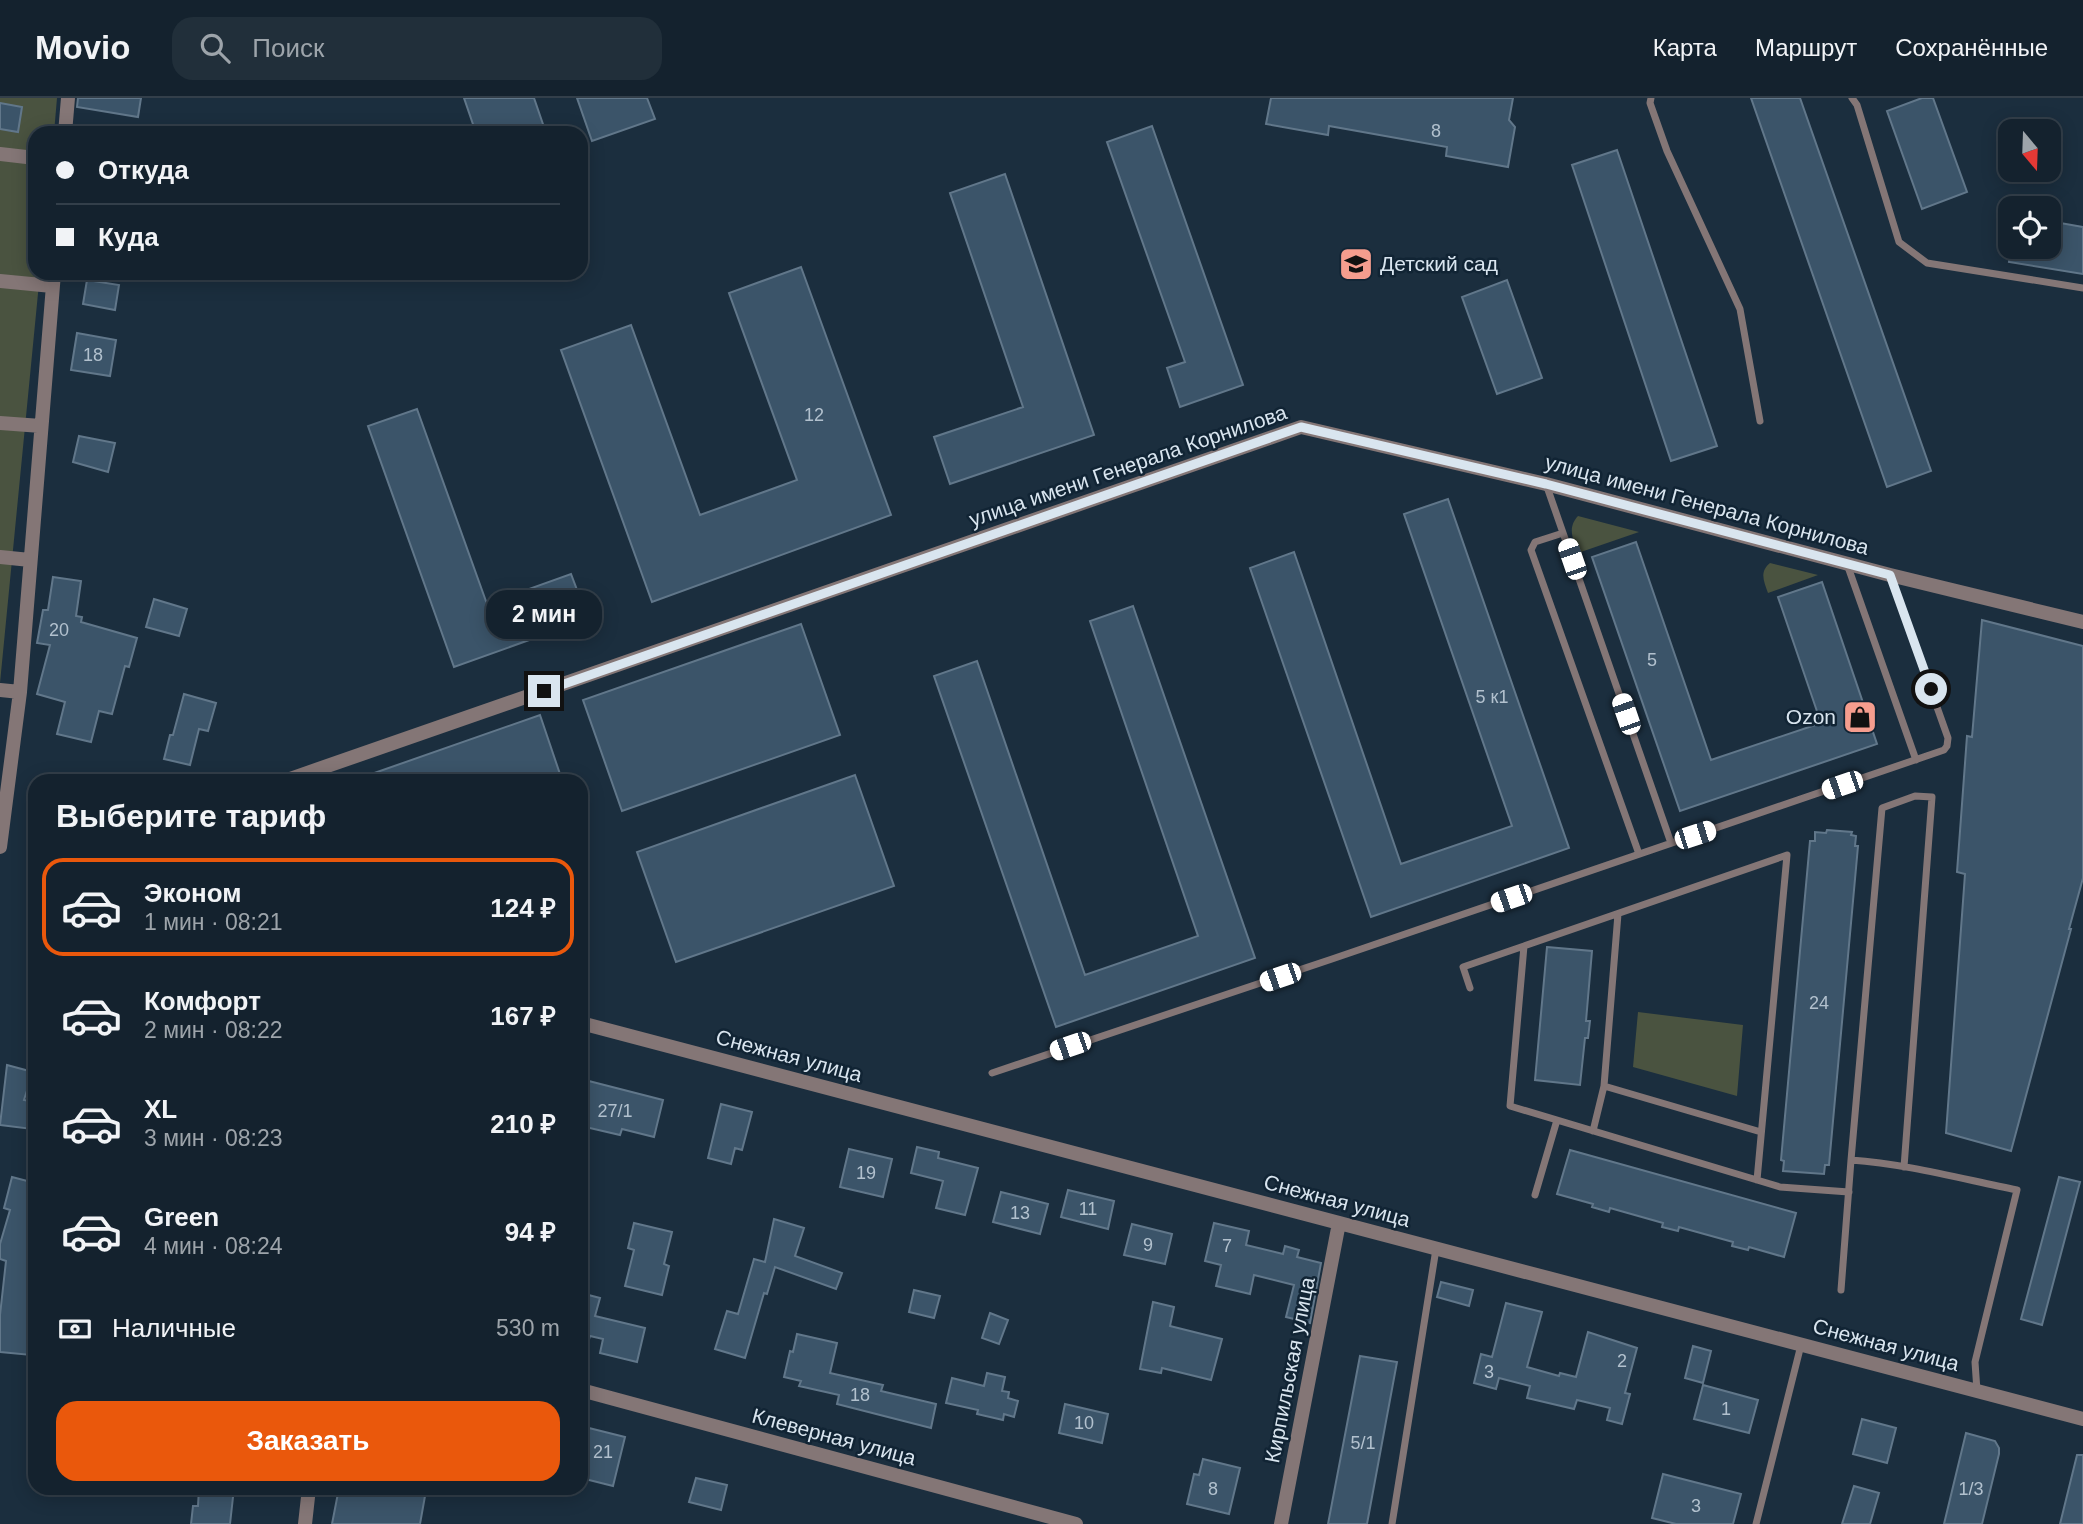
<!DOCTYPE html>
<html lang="ru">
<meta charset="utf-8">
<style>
:root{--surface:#14222e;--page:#212f3a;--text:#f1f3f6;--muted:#9da4aa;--line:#333f4a;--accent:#ea580c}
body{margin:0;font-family:Helvetica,sans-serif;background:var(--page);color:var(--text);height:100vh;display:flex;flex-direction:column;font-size:26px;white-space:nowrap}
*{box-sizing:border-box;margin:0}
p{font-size:23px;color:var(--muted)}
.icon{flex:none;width:38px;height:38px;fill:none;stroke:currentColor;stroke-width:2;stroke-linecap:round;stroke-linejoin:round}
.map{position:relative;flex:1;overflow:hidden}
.side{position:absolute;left:28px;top:676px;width:560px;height:721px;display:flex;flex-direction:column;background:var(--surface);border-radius:21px;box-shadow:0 4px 18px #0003,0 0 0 2px var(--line)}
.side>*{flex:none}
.top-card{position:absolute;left:28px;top:28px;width:560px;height:154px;border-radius:21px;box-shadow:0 4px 18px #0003,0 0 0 2px var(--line);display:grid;align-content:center;height:154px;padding:0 28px;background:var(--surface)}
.needle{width:46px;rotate:161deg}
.fabs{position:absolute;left:1998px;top:21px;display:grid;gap:14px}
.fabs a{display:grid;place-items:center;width:63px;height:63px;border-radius:14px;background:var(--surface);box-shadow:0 4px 18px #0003,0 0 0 2px var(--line);font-size:35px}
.end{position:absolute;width:32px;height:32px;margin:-16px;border:9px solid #d9e5ef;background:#111;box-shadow:0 0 0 4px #111}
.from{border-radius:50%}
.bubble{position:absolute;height:49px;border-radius:21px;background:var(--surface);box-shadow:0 4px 18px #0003,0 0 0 2px var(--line);font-size:23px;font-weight:700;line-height:49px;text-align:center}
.car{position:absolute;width:21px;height:42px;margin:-21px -10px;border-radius:9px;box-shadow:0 0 5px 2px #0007;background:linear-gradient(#fff 24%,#345 0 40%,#fff 0 76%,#345 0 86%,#fff 0)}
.top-card b{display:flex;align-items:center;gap:24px;height:66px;font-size:26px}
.top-card b+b{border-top:2px solid var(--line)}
.top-card i{width:18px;height:18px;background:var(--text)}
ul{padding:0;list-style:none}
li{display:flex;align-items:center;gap:21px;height:98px;margin:0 14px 10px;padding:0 14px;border:4px solid transparent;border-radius:21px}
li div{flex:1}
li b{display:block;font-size:26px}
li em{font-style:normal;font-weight:700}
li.current{border-color:var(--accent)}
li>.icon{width:63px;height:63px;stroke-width:1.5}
h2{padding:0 28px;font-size:32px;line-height:84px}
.pay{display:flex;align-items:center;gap:18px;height:77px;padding:0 28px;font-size:26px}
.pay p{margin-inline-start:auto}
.cta{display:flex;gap:14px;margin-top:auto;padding:14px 28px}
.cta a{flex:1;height:80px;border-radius:21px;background:var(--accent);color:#fff;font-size:28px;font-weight:700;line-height:80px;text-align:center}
header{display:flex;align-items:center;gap:42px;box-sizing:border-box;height:98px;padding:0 35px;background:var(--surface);border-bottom:2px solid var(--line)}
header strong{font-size:33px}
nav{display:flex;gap:38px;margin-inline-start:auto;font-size:24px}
.search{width:490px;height:63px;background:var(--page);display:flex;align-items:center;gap:18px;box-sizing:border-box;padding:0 24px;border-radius:21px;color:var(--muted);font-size:26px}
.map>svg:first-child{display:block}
.green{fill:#4a5340}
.building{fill:#3b5469;stroke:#61778a;stroke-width:2}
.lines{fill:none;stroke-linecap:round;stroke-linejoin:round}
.service{stroke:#847676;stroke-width:7}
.minor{stroke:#847676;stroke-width:14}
.route{stroke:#d9e5ef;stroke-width:9}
.labels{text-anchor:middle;stroke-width:5;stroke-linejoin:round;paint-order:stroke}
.number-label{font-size:18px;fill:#b2c1ce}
.poi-label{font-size:21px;fill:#d9e5ef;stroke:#112434;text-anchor:start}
.street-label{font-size:21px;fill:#d9e5ef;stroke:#112434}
</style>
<header>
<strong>Movio</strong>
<div class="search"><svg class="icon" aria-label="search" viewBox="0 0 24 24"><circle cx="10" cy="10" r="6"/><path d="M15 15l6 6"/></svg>Поиск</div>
<nav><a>Карта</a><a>Маршрут</a><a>Сохранённые</a></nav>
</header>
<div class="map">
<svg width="2083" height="1426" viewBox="0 0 2083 1426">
<rect width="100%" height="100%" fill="#1b2e3e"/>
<path class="green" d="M0,0H57L54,35H35V175H40L0,585Z
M1578,418L1639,434L1578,455C1573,441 1567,430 1578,418Z
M1770,465L1818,477L1768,495C1764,484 1759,474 1770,465Z
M1638,914L1743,927L1737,998L1633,969Z"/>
<path class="building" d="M78,0H141L138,19L77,9Z
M464,0H534L546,35H476Z
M577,0H647L655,21L592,43Z
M1271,0H1513L1509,22L1515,29L1508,69L1446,58L1447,49L1329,28L1328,37L1266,26Z
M1751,0H1800L1931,373L1887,389Z
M1922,0H1933L1967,94L1922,111L1887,13Z
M0,5L22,9L18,34L0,31Z
M1152,28L1243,287L1180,309L1167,270L1185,264L1107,44Z
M1617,52L1717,348L1671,363L1572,67Z
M1005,76L1094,337L950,386L934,339L1023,309L950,95Z
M2049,123L2083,129V176L2009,164L2011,149H2049Z
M801,169L891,417L652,504L561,252L631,227L700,417L797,382L729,195Z
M87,182L119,187L115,212L83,206Z
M1507,182L1542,280L1497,296L1462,199Z
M77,235L116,242L110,278L71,272Z
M417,311L487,506L571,476L588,521L454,569L368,328Z
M79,338L115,345L108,374L73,364Z
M1448,401L1569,750L1371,819L1250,470L1294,454L1401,766L1512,728L1404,416Z
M1636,444L1711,662L1821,625L1778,499L1822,484L1877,646L1680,713L1592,459Z
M53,479L81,483L76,518L82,519L81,524L137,540L129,569L125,568L112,616L99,613L91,644L57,636L65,604L37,596L50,547L37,545L43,512H48Z
M154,501L187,511L179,538L146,529Z
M1133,508L1255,860L1056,929L934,578L977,563L1085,877L1198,838L1090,523Z
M1982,522L2083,548V780L2069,831H2071L2011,1053L1946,1035L1965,776L1957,774L1967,638L1972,639Z
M801,526L840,637L622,713L583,602Z
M184,596L216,605L208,633L199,631L190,667L164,661L170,637H173Z
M540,617L562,682H360V680Z
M855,677L894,788L676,864L637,754Z
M1827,732L1852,734L1851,737L1856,738L1855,748H1858L1829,1067H1825L1824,1076L1783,1073L1784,1063L1781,1062L1810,743H1815V734L1826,735Z
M1547,849L1592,853L1586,923H1590L1588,940H1585L1580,987L1535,982Z
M7,967L33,974L24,1002L35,1004L32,1031L0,1027Z
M581,981L663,1002L654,1039L622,1031L620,1037L581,1028Z
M721,1006L752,1014L742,1052L735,1050L731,1066L708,1060Z
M917,1049L939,1054L938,1060L978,1070L965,1117L936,1110L943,1083L911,1075Z
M849,1051L892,1061L883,1099L840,1089Z
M1570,1052L1796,1115L1784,1159L1749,1149L1748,1152L1732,1148L1733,1144L1679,1129L1678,1133L1662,1129L1663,1125L1610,1110L1609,1114L1592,1109L1593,1106L1557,1096Z
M12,1079L35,1085V1218L31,1257L0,1254V1217L6,1163L0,1161V1146L10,1112L4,1110Z
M2059,1079L2080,1084L2042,1227L2021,1221Z
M1068,1092L1114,1103L1108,1131L1061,1119Z
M1001,1094L1048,1106L1040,1136L993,1124Z
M774,1121L804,1130L795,1158L842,1175L836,1191L775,1169L767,1196L764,1195L745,1260L715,1251L727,1213L738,1216L754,1161L765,1164Z
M634,1125L672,1134L664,1166L669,1168L662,1197L625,1188L634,1152L628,1150Z
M1214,1125L1249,1133L1246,1147L1283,1156L1285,1148L1299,1152L1297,1159L1321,1165L1310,1225L1286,1219L1294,1187L1254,1177L1250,1196L1216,1188L1221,1167L1205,1163Z
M1132,1126L1172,1136L1165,1166L1124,1157Z
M1441,1184L1473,1192L1469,1208L1437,1199Z
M914,1192L940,1198L934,1220L909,1214Z
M581,1195L600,1200L595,1218L645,1230L637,1264L600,1255L603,1241L590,1238L586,1252L581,1251Z
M1153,1204L1174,1209L1170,1228L1222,1241L1211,1282L1162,1270L1161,1275L1140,1271Z
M1506,1205L1542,1214L1527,1269L1559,1278L1560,1275L1576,1279L1588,1234L1637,1250L1625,1295L1630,1296L1622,1326L1607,1322L1610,1310L1577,1302L1574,1311L1527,1300L1530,1288L1499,1280L1496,1291L1474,1285L1481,1256L1492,1259Z
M990,1215L1008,1222L999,1246L982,1240Z
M797,1236L837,1245L830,1275L883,1287L881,1293L936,1306L931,1330L837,1306L839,1297L799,1288L801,1283L784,1279L790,1253L793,1254Z
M1693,1248L1711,1253L1703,1285L1685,1280Z
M1360,1258L1397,1264L1367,1426H1328Z
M987,1275L1005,1279L1002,1293L1009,1294L1008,1300L1018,1303L1014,1319L1004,1316L1003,1322L977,1316L978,1312L946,1305L952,1280L984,1288Z
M1703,1287L1758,1302L1749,1335L1694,1321Z
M1065,1306L1108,1316L1102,1345L1059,1335Z
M1862,1321L1896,1330L1887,1365L1853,1356Z
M581,1328L625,1339L613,1388L581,1380Z
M1966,1335L1995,1343L1999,1350V1356L1982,1426H1944Z
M2077,1357H2083V1426H2060Z
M1203,1361L1240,1370L1229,1416L1187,1406L1194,1376L1199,1377Z
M1663,1376L1741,1396L1733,1426H1676L1652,1420Z
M696,1380L727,1387L721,1412L689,1404Z
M1854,1388L1879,1395L1870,1426H1842Z
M199,1390H234L230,1426H191L193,1408H198Z
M339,1390H379L425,1398L420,1426H332Z"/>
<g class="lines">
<path class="service" d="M1651,0L1650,5L1667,53L1740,211L1760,323
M1852,0L1857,7L1899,144L1927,165L2083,190
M1546,386L1671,745
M1563,435L1535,444L1531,452L1639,756
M1847,466L1916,662
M1470,890L1463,869L1524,848
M992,975L1332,861L1944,652L1947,648L1948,640L1890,477
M1604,988L1618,816
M1593,1033L1604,988L1761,1034
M1904,1069L1932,699L1915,698L1882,710L1851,1062C1907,1066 1962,1081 2017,1092L1975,1264L1977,1293
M1757,1082L1787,757L1524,848L1510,1008L1757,1082L1780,1089L1849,1094
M1535,1097L1557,1022
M1841,1192L1851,1062
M1392,1426L1436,1151
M1756,1426L1801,1247"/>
<path class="minor" d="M65,35L68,0
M0,56L35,60
M0,183L52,188
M0,325L41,328
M0,459L30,462
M0,592L20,594
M287,682L1301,329L1546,386L1890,477L2083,524
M0,749L20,594L54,175
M581,925L2083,1321
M581,1292L1076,1426
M305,1426L309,1390
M1281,1426L1339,1125"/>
</g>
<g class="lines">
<path class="route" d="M544,593L1301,329L1546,386L1890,477L1931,591"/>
</g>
<defs>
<g id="school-square" transform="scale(1.75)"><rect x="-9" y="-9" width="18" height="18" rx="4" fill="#f59d8e" stroke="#112434"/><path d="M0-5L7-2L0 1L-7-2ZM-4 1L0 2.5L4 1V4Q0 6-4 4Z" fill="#111"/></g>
<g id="shop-square" transform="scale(1.75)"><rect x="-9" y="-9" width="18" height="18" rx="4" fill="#f59d8e" stroke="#112434"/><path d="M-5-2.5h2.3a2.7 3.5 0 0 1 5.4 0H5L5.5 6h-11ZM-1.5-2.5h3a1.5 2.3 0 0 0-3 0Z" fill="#111"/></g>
</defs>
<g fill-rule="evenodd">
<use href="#school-square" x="1356" y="166"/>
<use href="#shop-square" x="1860" y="619"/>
</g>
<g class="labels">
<g class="number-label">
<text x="1436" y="39">8</text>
<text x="93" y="263">18</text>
<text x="814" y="323">12</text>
<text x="59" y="538">20</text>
<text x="1652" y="568">5</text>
<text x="1492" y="605">5 к1</text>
<text x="1819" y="911">24</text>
<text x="615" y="1019">27/1</text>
<text x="866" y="1081">19</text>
<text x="1088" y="1117">11</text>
<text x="1020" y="1121">13</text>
<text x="1148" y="1153">9</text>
<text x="1227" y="1154">7</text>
<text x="1622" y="1269">2</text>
<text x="1489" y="1280">3</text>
<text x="860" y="1303">18</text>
<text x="1726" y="1317">1</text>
<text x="1084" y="1331">10</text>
<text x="1363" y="1351">5/1</text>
<text x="603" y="1360">21</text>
<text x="1213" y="1397">8</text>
<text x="1971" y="1397">1/3</text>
<text x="1696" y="1414">3</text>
</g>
<g class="poi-label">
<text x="1380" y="173">Детский сад</text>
<text x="1836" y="626" text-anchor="end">Ozon</text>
</g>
<g class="street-label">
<text transform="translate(1128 368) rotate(-19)" y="7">улица имени Генерала Корнилова</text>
<text transform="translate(1707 407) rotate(15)" y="7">улица имени Генерала Корнилова</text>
<text transform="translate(789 958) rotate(15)" y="7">Снежная улица</text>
<text transform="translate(1337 1103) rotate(15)" y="7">Снежная улица</text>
<text transform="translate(1886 1247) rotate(15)" y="7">Снежная улица</text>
<text transform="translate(1290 1272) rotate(-79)" y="7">Кирпильская улица</text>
<text transform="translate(834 1339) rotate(15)" y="7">Клеверная улица</text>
</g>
</g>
</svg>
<div class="fabs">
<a><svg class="needle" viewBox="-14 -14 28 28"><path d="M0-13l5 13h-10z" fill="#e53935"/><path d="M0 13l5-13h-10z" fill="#9da4aa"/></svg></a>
<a><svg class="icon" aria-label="locate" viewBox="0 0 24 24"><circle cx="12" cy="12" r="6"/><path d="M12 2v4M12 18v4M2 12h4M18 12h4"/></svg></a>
</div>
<i class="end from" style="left:1931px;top:591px"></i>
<i class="end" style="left:544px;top:593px"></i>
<div class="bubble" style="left:486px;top:492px;width:116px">2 мин</div>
<i class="car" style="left:1572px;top:461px;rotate:341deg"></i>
<i class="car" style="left:1626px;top:616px;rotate:341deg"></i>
<i class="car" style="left:1842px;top:687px;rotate:251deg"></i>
<i class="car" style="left:1695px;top:737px;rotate:72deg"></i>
<i class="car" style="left:1511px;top:800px;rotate:251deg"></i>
<i class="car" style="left:1280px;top:879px;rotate:251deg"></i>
<i class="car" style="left:1070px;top:948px;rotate:251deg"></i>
<div class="top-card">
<b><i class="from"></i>Откуда</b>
<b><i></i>Куда</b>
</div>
<section class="side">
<h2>Выберите тариф</h2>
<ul>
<li class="current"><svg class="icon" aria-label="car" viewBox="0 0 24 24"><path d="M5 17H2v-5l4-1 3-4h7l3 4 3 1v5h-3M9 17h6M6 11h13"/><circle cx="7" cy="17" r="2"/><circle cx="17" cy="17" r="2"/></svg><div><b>Эконом</b><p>1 мин · 08:21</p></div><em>124 ₽</em></li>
<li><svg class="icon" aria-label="car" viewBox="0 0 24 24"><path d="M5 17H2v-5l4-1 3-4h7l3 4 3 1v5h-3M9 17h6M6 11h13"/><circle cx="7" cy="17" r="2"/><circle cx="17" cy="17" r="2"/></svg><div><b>Комфорт</b><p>2 мин · 08:22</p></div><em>167 ₽</em></li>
<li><svg class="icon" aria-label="car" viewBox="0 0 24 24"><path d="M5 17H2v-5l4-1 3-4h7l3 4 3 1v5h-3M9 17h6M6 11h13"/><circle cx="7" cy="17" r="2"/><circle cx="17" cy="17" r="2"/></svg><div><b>XL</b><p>3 мин · 08:23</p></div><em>210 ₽</em></li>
<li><svg class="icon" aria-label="car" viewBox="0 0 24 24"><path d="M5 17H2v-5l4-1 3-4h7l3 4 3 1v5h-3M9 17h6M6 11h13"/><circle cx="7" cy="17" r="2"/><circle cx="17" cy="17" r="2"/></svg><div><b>Green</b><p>4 мин · 08:24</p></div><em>94 ₽</em></li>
</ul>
<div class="pay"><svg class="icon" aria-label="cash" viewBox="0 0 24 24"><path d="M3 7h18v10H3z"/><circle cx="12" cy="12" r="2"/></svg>Наличные<p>530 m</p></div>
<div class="cta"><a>Заказать</a></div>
</section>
</div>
